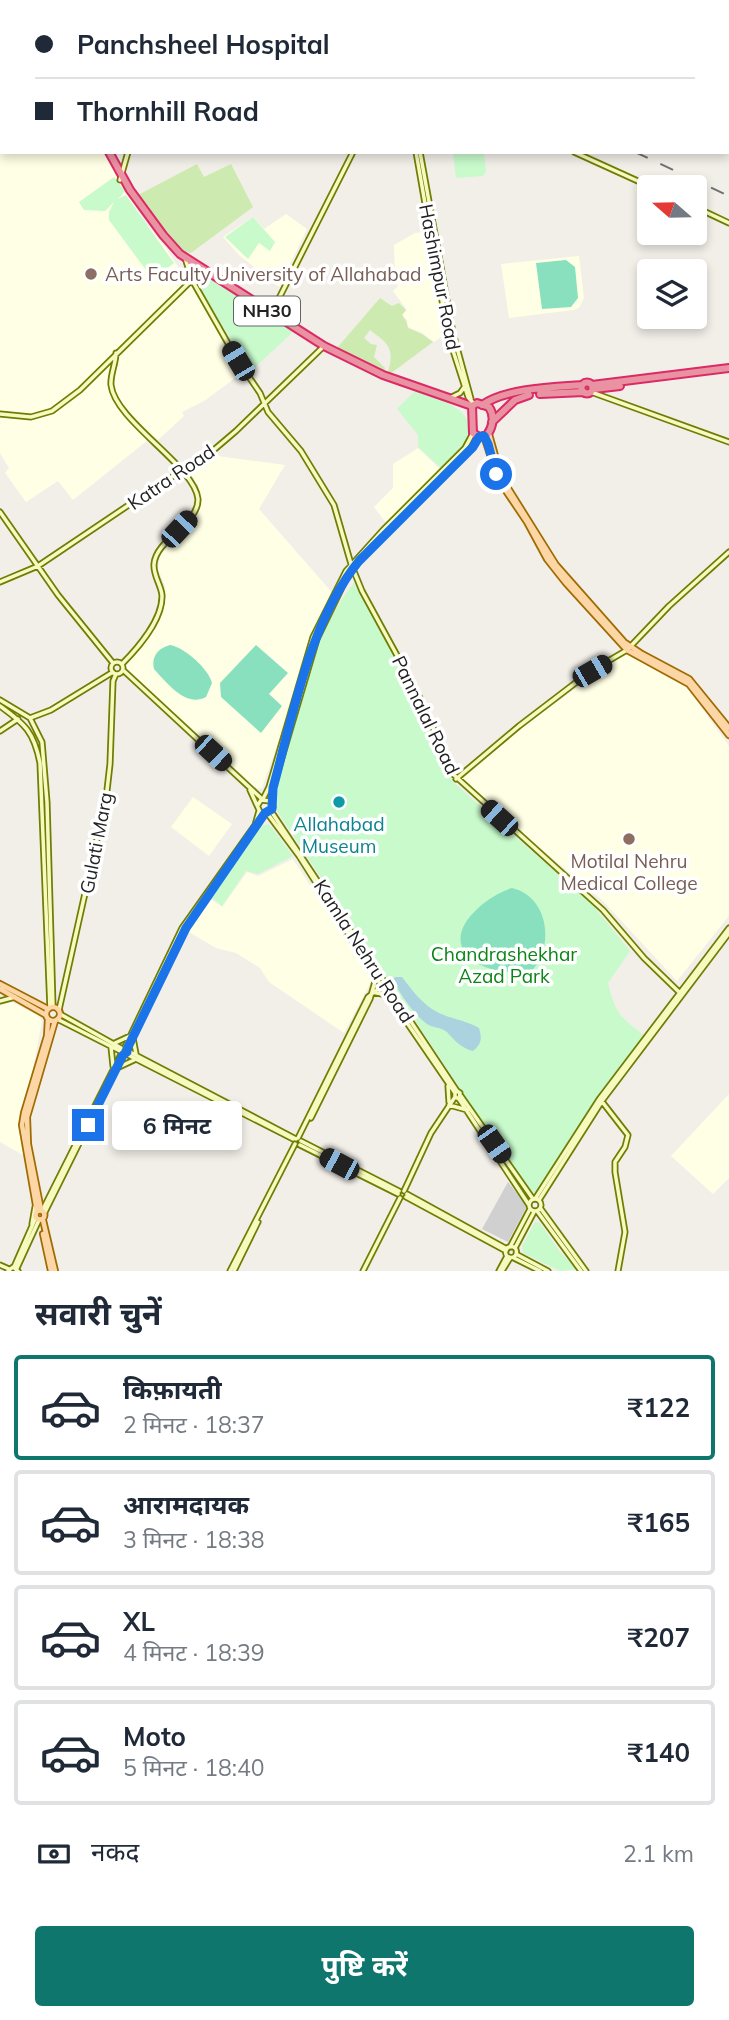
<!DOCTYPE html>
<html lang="hi">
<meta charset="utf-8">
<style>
:root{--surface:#fff;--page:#f2f2f3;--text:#1f2937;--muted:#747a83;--line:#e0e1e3;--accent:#0f766e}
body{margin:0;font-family:Mulish,"Noto Sans Devanagari",sans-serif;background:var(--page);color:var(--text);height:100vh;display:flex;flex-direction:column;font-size:26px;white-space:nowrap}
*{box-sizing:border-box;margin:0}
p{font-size:23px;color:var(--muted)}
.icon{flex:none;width:38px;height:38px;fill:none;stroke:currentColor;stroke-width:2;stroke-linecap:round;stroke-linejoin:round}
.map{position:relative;height:1271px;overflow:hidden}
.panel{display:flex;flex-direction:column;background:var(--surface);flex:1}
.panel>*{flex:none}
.hud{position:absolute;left:0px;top:0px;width:730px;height:154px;box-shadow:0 4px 10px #0003;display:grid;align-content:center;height:154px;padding:0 35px;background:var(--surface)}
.needle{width:46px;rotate:290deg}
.buttons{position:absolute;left:637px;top:175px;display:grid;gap:14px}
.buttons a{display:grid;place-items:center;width:70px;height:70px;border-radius:7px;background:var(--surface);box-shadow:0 4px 10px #0003;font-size:35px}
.end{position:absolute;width:32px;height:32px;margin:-16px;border:9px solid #1a73e8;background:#fff;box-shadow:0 0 0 4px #fff}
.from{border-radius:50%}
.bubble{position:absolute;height:49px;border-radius:7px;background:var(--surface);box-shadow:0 4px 10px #0003;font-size:23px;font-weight:700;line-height:49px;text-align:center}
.car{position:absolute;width:21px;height:42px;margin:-21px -10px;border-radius:9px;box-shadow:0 0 5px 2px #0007;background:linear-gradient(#222 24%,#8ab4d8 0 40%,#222 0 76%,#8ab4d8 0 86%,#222 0)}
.hud b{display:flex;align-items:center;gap:24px;height:66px;font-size:26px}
.hud b+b{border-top:2px solid var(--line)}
.hud i{width:18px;height:18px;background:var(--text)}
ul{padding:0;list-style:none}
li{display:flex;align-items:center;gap:21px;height:105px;margin:0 14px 10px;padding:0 21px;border:4px solid var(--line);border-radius:7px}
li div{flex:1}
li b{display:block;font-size:26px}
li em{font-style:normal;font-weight:700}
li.current{border-color:var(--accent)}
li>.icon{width:63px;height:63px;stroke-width:1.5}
h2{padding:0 35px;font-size:32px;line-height:84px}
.pay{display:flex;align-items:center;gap:18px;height:77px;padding:0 35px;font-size:26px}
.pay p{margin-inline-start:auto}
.primary-button{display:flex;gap:14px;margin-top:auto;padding:14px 35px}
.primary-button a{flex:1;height:80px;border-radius:7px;background:var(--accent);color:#fff;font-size:28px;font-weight:700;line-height:80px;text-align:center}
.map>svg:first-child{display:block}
.education{fill:#ffffe5}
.religious{fill:#d0d0d0}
.grass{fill:#cdebb0}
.park{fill:#c8facc}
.pitch{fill:#88e0be}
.water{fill:#aad3df}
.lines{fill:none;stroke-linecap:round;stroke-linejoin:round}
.secondary-casing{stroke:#707d05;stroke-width:7}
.primary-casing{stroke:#a06b00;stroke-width:8}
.highway-casing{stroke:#dc2a67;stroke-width:10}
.secondary{stroke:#f7fabf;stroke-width:3.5}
.primary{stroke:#fcd6a4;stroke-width:4.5}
.highway{stroke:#e892a2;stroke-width:6}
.rail{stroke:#707070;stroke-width:2;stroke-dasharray:14 14;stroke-linecap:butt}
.route{stroke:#1a73e8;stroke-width:9}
.education-dot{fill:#8d6e63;stroke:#fff;stroke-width:2.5}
.culture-dot{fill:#0f9aa8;stroke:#fff;stroke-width:2.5}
.labels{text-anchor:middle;stroke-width:7;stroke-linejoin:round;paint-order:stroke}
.shield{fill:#fff;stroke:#646464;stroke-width:2}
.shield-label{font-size:18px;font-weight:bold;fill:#222}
.education-label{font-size:19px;fill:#785e54;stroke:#fff;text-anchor:start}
.street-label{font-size:19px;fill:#222;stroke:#fff}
.culture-label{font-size:19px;fill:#0d838f;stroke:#fff}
.park-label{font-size:19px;fill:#0c8416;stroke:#fff}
</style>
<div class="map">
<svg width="729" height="1271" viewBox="0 0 729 1271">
<rect width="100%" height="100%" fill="#f2efe9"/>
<path class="education" d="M0,75H2V152H103L144,221L165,247L200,300L242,373L204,401L182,412L184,416L158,440L153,436L73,500L58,481L26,502L5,473L9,468L0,453Z
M286,214L307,229L279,287L239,255L223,237L253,217L264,229Z
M431,231L443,282L448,332L434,342L422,333L408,327L407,320L402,315L407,310L393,291L398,286L395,276L394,245L415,233Z
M579,256L584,298L579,308L573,310L509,318L501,264Z
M418,448L440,469L387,524L374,507L393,488V464Z
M210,455L285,465L259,509L336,597L315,638L262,788H256L127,669V665L151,634L159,618L165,599V586L158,569L160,555L195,518L198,508L200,496L198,485L186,472Z
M625,652L686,686L729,746V916L677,981L602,900L455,777Z
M193,797L232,824L209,856L171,827Z
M293,859L372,980L344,1033L269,982L260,968L236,953L216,948L187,931L209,898L222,907L247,872L258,876Z
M12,1002L39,1016L42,1021L30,1085L20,1115L23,1155L0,1142V1005Z
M729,1094V1178L713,1194L671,1156Z"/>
<path class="religious" d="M508,1182L527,1206L508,1242L482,1229Z"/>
<path class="grass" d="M197,164L204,177L231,164L253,207L191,253L178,251L136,196Z
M380,298L392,306L399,303L406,310L402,315L406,321L408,328L422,334L433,342L390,374L388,372C395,347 388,344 370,330L364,338L371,344L377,345L374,357L385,368V371L337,348Z"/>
<path class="park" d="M453,152H484L486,172L483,176L456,178Z
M114,177L125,191L118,199L126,195L174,263L161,273L146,270L109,220V212L114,202L105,211L84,210L79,202Z
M253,217L275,242L270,251L259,243L248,259L225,237Z
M204,275L293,332L250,372L196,281Z
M415,391C435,399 485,409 464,443C458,452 448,460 441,468L418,447V435L397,409Z
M357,582L364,602L413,686L452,781L592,904L630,951L608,983C615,1013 620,1017 644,1035L596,1100L538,1191L532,1193L494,1140L277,811L276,789C296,719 307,641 354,583Z
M269,824L293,856L258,874L246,871L222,906L210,896L261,826Z
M535,1222L540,1223L560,1252L578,1269L560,1271L523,1253L522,1246Z"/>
<path class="pitch" d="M566,260L575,267L578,298L571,307L542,309L536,263Z
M170,645C184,647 209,669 212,683L206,697C186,708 167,683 154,669C151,657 158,648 170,645Z
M256,645L288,673L269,694L282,706L261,733L221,697L220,683Z
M512,888C551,897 556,953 526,976C509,971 489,972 474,961C437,935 485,896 512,888Z"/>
<path class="water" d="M395,977H402C412,990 422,1004 437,1012C450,1019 465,1020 479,1028C482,1038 482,1044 473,1051C461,1048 455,1041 447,1032C441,1027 433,1028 427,1024C413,1014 401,995 393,980Z"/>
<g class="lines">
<g class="secondary-casing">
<path id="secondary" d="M41,0V2
M242,2L243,0
M400,2L403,0
M436,2L437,0
M571,2L572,0
M416,152L448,335L468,397L474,404
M420,152L453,333L471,399
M574,152L651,187
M120,180L128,152
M695,207L729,223
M186,261L192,280L238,361L260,393L268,412L301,451L334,505L351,564L362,591L418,694L454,775L603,910L644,958L679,992
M270,316L353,152
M116,353C116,363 110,375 111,385C115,421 195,466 198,499C199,524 156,539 154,564C153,575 161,585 162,595C163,619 138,648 122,664
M591,392L729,442
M452,397L460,393L465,386
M0,414L31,417L52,411L80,390L203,269
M0,512L58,595L113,663
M0,582L38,566L154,488L209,454L236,431L324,346
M111 668a6 6 0 1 1 12 0a6 6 0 1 1-12 0Z
M123,670L262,799
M0,700L30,718L42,742L47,802L53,1007
M0,706C25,724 34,732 40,763L50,1008
M30,718L51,710L113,672
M0,731L18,719
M456,779L519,726L591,671L627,650L669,606L729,552
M250,790L260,812L267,813L273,807L270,801L261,800L258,805
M263,799L269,787L313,637L346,571L383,530L465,448L473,433
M272,803L273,788L317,639L348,575L359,561L473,447L479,437
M271,811L457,1091
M267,813L299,856L377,979L455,1093V1097L459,1099L460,1093L457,1091L455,1093
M372,992L387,995
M0,1001L15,997
M59,1010L106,799L110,764L113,681L116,674
M60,1014L121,1048
M57,1019L120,1051
M133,1038L136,1054
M115,1043L130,1036
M111,1047L113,1066
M125,1047L182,928L255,825L259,811
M127,1049L186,928L265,813
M128,1051L296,1139
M126,1054L293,1139
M119,1067L134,1060
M448,1086L449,1102
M461,1096L533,1199
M459,1099L529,1205
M600,1099L628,1135L625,1147L615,1162V1172L625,1232L618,1271
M449,1105L467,1110
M311,1118L370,999L376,978
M298,1138L368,997L383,985
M301,1141L399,1191
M300,1145L398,1194
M404,1191L431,1133L455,1097
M407,1194L507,1249
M406,1197L506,1251
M529 1205a6 6 0 1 1 12 0a6 6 0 1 1-12 0Z
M535,1199L600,1098L729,928
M539,1200L602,1101L729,933
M541,1209L586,1271
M42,1211L121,1054
M537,1211L581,1271
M44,1214L123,1055
M32,1224L35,1207
M505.5 1252a5.5 5.5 0 1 1 11 0a5.5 5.5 0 1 1-11 0Z
M510,1247L530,1209
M515,1248L534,1212
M516,1254L548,1271
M514,1258L540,1271
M0,1265L9,1269
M14,1267L36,1217
M17,1268L39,1220
M8,1271L13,1267L18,1271
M230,1271L295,1144
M234,1271L258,1222
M363,1271L400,1198
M499,1271L507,1256
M502,1271L510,1258"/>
</g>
<g class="primary-casing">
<path id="primary" d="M489,434L501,477L556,565L624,642L642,654L689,679L729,728
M484,436L498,479L527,522L547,559L566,583L627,650L689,684L729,735
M0,984L48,1009
M0,989L46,1015
M46 1014a7 7 0 1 1 14 0a7 7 0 1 1-14 0Z
M41,1210L28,1144L27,1117L55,1021
M35.5 1215a4.5 4.5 0 1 1 9 0a4.5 4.5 0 1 1-9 0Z
M37,1211L22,1125L24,1113L47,1036L48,1019
M43,1220L55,1271
M43,1234L51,1271"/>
</g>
<g class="highway-casing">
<path id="highway" d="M0,70H2
M109,152L130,190L163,235L180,254L324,346L383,375L472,406L477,403L489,407C495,416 493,427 487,435L479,437L473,433L472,406
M581.5 388a5.5 5.5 0 1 1 11 0a5.5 5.5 0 1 1-11 0Z
M592,385L729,368
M594,389L620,386
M540,394L584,392
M482,405C506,388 554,387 582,385
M492,422L515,400L529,395"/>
</g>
<use href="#secondary" class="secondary"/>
<use href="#primary" class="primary"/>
<use href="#highway" class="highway"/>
<path class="rail" d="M313,0L317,2
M452,2L455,0
M635,152L729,196"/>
</g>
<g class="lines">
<path class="route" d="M88,1125L123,1055L127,1052V1049L186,928L265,813L272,809L273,788C293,715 310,621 359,561L473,447L479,437L484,436L488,444L496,474"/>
</g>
<g class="education-dot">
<circle cx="91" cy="274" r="7"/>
<circle cx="629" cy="839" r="7"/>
</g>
<circle class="culture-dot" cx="339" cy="802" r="7"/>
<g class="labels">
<rect class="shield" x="234" y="296.5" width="66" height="29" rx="5"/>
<g class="shield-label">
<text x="267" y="317">NH30</text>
</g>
<g class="education-label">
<text x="105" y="281">Arts Faculty University of Allahabad</text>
<text x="629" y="868" text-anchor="middle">Motilal Nehru<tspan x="629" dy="22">Medical College</tspan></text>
</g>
<g class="street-label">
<text transform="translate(440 277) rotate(79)" y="7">Hashimpur Road</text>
<text transform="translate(171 477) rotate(-34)" y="7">Katra Road</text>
<text transform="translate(426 715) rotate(64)" y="7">Pannalal Road</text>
<text transform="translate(96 843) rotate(-79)" y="7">Gulati Marg</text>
<text transform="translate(364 951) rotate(57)" y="7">Kamla Nehru Road</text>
</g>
<g class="culture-label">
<text x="339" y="831">Allahabad<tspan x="339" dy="22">Museum</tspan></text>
</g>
<g class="park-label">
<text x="504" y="961">Chandrashekhar<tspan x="504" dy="22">Azad Park</tspan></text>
</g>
</g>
</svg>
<div class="buttons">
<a><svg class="needle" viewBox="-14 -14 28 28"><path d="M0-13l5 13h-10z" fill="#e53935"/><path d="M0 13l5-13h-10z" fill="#747a83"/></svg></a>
<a><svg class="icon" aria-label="layers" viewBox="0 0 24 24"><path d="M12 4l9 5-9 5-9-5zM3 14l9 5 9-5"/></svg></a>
</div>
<i class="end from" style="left:496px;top:474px"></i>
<i class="end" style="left:88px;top:1125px"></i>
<div class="bubble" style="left:112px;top:1101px;width:130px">6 मिनट</div>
<i class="car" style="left:238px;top:361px;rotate:329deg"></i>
<i class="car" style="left:179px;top:529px;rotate:43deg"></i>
<i class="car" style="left:592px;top:671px;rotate:60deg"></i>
<i class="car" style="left:213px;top:753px;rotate:133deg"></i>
<i class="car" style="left:499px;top:818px;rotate:312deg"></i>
<i class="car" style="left:494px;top:1144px;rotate:145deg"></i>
<i class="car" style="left:339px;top:1164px;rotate:298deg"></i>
<div class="hud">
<b><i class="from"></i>Panchsheel Hospital</b>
<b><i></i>Thornhill Road</b>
</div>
</div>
<section class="panel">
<h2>सवारी चुनें</h2>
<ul>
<li class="current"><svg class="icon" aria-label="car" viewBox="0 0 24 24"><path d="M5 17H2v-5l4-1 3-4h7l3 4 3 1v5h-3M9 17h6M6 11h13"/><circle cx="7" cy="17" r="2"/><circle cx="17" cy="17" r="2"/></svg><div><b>किफ़ायती</b><p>2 मिनट · 18:37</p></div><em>₹122</em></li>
<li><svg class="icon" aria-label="car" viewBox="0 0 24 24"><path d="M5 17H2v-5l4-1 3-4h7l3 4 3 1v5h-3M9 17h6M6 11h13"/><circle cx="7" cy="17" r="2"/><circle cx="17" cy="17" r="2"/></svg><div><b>आरामदायक</b><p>3 मिनट · 18:38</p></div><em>₹165</em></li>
<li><svg class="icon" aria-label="car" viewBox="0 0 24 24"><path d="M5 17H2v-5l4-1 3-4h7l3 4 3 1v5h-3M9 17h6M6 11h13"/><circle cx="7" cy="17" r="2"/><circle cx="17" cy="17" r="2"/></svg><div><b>XL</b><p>4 मिनट · 18:39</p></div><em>₹207</em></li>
<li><svg class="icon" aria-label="car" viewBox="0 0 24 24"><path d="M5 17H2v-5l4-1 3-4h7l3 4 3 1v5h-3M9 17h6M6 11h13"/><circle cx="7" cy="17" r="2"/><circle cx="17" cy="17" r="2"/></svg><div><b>Moto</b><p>5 मिनट · 18:40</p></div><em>₹140</em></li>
</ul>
<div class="pay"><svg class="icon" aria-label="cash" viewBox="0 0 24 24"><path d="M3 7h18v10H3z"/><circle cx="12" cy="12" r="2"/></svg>नकद<p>2.1 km</p></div>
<div class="primary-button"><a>पुष्टि करें</a></div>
</section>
